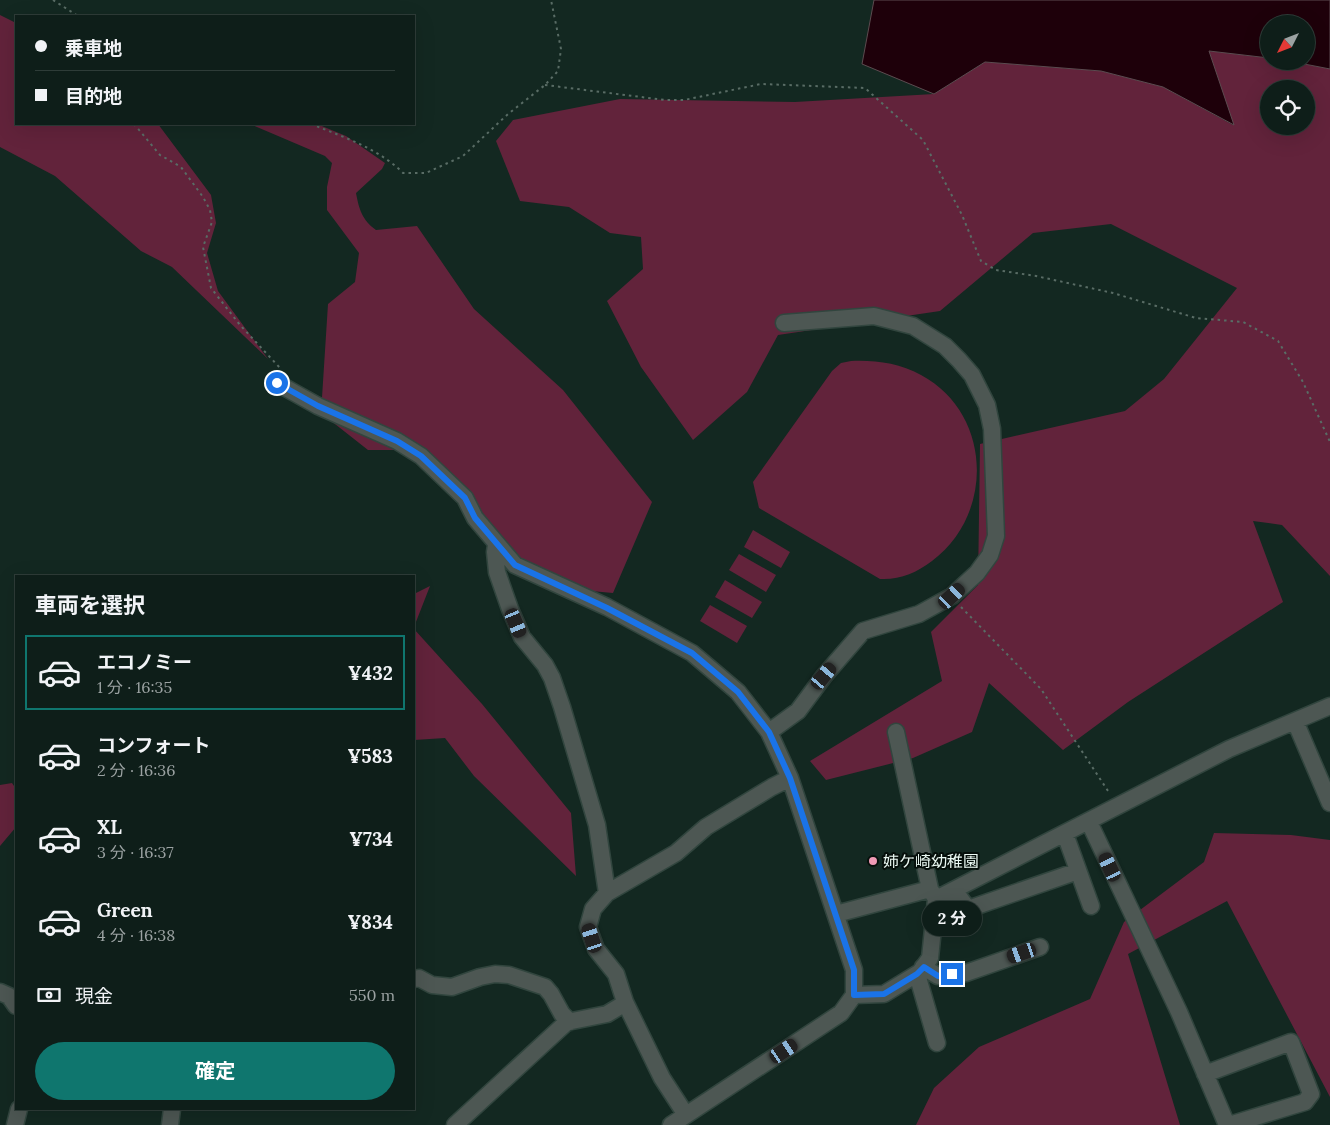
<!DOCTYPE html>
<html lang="ja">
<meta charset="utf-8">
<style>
:root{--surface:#0e1e19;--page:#172722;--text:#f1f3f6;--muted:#9ba2a2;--line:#2e3c38;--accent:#0f766e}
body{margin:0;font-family:Lora,"Noto Sans JP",serif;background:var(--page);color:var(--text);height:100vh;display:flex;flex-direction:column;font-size:19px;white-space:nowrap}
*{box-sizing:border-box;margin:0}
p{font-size:16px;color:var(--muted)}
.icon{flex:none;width:28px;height:28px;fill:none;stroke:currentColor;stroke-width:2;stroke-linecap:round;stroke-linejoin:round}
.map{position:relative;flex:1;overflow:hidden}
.drawer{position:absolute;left:15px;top:575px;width:400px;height:535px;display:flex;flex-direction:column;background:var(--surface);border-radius:0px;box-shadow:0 5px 20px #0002,0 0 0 1px var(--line)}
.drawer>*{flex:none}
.top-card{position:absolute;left:15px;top:15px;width:400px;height:110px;border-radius:0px;box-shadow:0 5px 20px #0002,0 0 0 1px var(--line);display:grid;align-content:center;height:110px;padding:0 20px;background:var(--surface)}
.needle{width:32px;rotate:228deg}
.fabs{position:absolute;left:1260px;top:15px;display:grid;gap:10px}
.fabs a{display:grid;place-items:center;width:55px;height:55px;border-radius:50%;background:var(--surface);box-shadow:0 5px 20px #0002,0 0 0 1px var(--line);font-size:25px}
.end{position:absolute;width:22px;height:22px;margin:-11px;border:6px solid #1a73e8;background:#fff;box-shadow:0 0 0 2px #fff}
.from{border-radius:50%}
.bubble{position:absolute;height:35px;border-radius:18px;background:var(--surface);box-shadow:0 5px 20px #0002,0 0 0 1px var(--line);font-size:16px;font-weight:700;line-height:35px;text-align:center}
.car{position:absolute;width:15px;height:30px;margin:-15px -8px;border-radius:6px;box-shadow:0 0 4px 1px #0007;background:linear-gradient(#222 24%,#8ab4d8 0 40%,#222 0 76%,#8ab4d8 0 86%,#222 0)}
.top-card b{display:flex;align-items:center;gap:18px;height:48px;font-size:19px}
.top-card b+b{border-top:1px solid var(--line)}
.top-card i{width:12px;height:12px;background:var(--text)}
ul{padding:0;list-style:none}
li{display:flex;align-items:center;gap:15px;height:75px;margin:0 10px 8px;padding:0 10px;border:2px solid transparent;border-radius:0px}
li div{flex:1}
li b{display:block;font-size:19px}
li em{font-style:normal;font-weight:700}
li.active{border-color:var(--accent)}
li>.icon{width:45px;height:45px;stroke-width:1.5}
h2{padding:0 20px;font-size:22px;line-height:60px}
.pay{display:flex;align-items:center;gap:12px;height:55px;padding:0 20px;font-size:19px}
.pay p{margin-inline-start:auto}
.button{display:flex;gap:10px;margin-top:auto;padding:10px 20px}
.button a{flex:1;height:58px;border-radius:30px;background:var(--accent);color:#fff;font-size:20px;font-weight:700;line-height:58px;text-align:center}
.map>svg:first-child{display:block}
.green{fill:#62233b;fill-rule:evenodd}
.water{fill:#1e000a;stroke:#5c4b50}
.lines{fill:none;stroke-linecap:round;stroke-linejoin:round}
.minor-casing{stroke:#31453e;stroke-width:19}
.path{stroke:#596c65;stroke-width:2;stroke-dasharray:2.5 4;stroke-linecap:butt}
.minor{stroke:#4d5753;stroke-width:16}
.route{stroke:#1a73e8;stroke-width:6}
.poi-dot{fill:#f09ab5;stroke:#060f0b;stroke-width:2}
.labels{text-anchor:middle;stroke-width:4;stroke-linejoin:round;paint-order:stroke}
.poi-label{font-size:16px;fill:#ebf9f3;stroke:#060f0b;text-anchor:start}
</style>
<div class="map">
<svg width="1330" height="1125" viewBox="0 0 1330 1125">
<rect width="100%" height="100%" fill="#132821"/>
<path class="green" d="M0,15L16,23V124H158L211,195L216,223L207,253L218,291L268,359L172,267L141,251L55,176L0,147Z
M1208,51L1269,58V61H1289L1330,69V576L1282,525L1253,521L1283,602L1128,702L1063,750L989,683L972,732L913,758L826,780L810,761L942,681L931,632L978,585L980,444L1125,411L1164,379L1237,288L1111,224L1033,233L940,311L778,335L747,392L693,440L641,367L607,301L643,269L641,237L610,233L569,207L520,201L496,141L513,120L620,99L795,102L934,94L985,62L1101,71L1163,87L1233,125ZM1269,89H1306V126H1269Z
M250,124H317L346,136L385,163L382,169L356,193C359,209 362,220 376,230L417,226L474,309L563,390L652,502L613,593L580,590L514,557L421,450H368L321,413L328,304L355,282L359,253L327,210V187L332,163L325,156Z
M851,361C875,360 899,363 921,375C992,413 995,514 932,561C916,573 900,580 880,579L759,508L753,482L832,371L841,363Z
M753,530L790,552L781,568L744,547Z
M739,554L776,575L766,592L729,570Z
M725,580L762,602L752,618L715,597Z
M430,586L414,627V594Z
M710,605L747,626L737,643L700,621Z
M414,629L482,704L571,813L576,876L474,776L445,738L414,740Z
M12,783L16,789V827L0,846V785Z
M1214,833L1291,835L1330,840V1097L1227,901L1128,954L1180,1125H916L934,1088L979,1047L1090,999L1124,922L1204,862Z"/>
<path class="water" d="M874,0H1330V69L1289,61H1306V24H1269V58L1209,51L1234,125L1163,87L1101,71L985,62L934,94L862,64Z"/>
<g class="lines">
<g class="minor-casing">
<path id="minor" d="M277,383L318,406L397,441L421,456L465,498L475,518L515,565L607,607L692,653L738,692L769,732L790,778L854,970V995L841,1013L671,1125
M496,545L495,552L497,572L510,609L522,637L545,665L552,678L562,707L597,825L607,893
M1295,721L1330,803
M769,732L798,711L824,676L863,631L919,614L952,596L977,573L990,555L996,536L992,429L987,405L972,375L959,360L945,346L913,326L874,316L784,323
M1089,822L1179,1012L1227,1125
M1065,834L1091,906
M954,890L968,909L1078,871
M936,899L1229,749L1330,706
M836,914L930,889
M923,967L938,976L966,973L1040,947
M917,974L937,1043
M414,979L419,978L432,985L452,987L480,977L495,974L509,975L545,987L551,994L562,1014L570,1022
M0,992L9,996L16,1006
M854,995L884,994L920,972L930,958L936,899L930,889L896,732
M625,1002L662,1078L686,1115
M1205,1074L1291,1042L1311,1094L1305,1102L1229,1125
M15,1125L19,1109
M170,1125L172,1109
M455,1125L567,1022L607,1014L622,1005L625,1002L616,974L596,949L588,927L593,909L607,893L676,853L706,827L772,787L790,778"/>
</g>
<path class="path" d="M53,0L78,16
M545,85L665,100H684L761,84L865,88L923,140L962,215L981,261L996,270L1036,276L1113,293L1196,318L1243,322L1278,341L1303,382L1330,442
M134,124L160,155L181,167L203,197L210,210L212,222L203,247L211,288L240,325L281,369
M311,124C343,137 378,148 403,173H426L463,156L508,114L545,85L558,71L561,49L551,0
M961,607L1041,689L1110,794"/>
<use href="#minor" class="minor"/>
</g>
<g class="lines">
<path class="route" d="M277,383L318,406L397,441L421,456L465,498L475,518L515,565L607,608L692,653L738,692L769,732L790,778L854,970V995L884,994L917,974L924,967L938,976L952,974"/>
</g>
<circle class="poi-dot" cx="873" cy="861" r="5"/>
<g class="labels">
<g class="poi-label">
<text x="883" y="867">姉ケ崎幼稚園</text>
</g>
</g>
</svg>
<div class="fabs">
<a><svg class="needle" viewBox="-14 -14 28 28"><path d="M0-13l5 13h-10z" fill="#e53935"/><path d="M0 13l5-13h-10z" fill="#9ba2a2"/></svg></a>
<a><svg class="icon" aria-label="locate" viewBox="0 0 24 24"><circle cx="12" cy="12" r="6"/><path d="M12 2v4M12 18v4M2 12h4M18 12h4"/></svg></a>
</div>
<i class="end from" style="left:277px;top:383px"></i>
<i class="end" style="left:952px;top:974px"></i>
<div class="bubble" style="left:922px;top:901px;width:60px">2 分</div>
<i class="car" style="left:952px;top:596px;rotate:47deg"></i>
<i class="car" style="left:516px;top:623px;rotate:157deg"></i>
<i class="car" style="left:824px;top:676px;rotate:40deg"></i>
<i class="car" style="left:1110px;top:867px;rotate:335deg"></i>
<i class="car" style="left:592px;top:938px;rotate:342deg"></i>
<i class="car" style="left:1022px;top:953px;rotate:251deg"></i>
<i class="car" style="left:784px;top:1051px;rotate:56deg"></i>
<div class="top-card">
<b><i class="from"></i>乗車地</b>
<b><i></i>目的地</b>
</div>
<section class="drawer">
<h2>車両を選択</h2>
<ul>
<li class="active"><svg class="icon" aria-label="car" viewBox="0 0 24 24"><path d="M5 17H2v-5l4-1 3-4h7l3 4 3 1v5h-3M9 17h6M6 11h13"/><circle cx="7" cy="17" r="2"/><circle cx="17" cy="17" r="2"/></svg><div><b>エコノミー</b><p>1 分 · 16:35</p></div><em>¥432</em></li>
<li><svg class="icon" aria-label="car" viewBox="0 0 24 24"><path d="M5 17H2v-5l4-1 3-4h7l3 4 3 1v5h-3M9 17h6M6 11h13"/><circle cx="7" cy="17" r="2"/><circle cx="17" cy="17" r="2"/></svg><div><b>コンフォート</b><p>2 分 · 16:36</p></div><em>¥583</em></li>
<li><svg class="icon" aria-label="car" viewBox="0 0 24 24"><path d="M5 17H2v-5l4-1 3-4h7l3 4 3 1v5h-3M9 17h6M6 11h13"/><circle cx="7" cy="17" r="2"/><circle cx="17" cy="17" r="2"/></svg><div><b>XL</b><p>3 分 · 16:37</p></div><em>¥734</em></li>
<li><svg class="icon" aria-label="car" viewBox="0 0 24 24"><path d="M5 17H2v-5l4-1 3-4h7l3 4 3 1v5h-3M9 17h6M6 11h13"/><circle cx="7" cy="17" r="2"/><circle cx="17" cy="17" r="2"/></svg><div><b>Green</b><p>4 分 · 16:38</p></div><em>¥834</em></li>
</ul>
<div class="pay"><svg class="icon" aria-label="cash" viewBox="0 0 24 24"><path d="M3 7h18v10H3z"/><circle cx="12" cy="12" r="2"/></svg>現金<p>550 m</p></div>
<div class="button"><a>確定</a></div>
</section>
</div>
